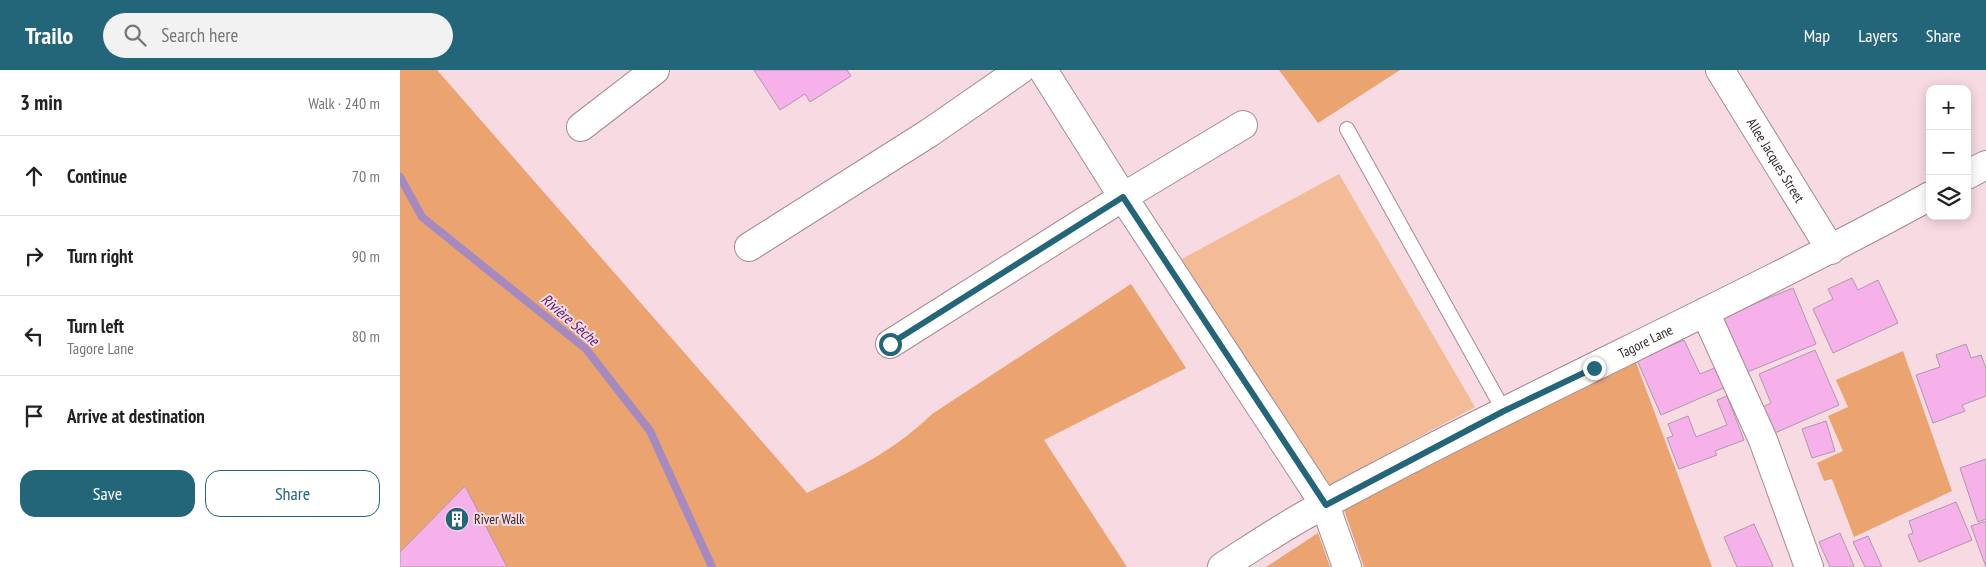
<!DOCTYPE html>
<html lang="en">
<head>
<meta charset="utf-8">
<style>
  body { margin:0; font-family:"PT Sans Narrow",sans-serif; background:#f2f2f2; color:#222 }
  .controls { position:absolute; right:15px; top:15px; display:grid; overflow:hidden; border-radius:10px; box-shadow:0 2px 12px #0003 }
  .controls button { width:45px; height:45px; display:grid; place-items:center; padding:0; border:0; border-bottom:1px solid #e0e0e0; background:#fff; color:#222; font:25px sans-serif }
  .stop { position:absolute; width:15px; height:15px; margin:-11px; border:4px solid #246679; border-radius:50%; background:#fff }
  .stop.end { background:#246679; border-color:#fff; box-shadow:0 1px 5px #0008 }
  .list { margin:0; padding:0; list-style:none }
  h2 { display:flex; justify-content:space-between; align-items:center; height:65px; margin:0; padding:0 20px; font-size:21px }
  h2 small { font-size:16px; font-weight:400; color:#767676 }
  .list li { display:grid; grid-template-columns:32px 1fr auto; gap:15px; align-items:center; box-sizing:border-box; height:80px; padding:0 20px; border-top:1px solid #e0e0e0 }
  .list b { display:block; font-size:19px; white-space:nowrap }
  .list p { margin:0; font-size:16px; white-space:nowrap; color:#767676 }
  .list em { font-size:16px; font-style:normal; color:#767676 }
  .actions { display:flex; gap:10px; padding:15px 20px }
  .actions a { flex:1; padding:11px 0; border:1px solid #246679; border-radius:15px; text-align:center; font-size:18px; color:#246679 }
  .actions .main { background:#246679; color:#fff }
  .icon { flex:none; width:28px; height:28px; fill:none; stroke:currentColor; stroke-width:2; stroke-linecap:round; stroke-linejoin:round }
  .map { position:relative; flex:none; width:1586px; height:497px; overflow:hidden }
  header { display:flex; align-items:center; gap:30px; box-sizing:border-box; height:70px; padding:0 25px; background:#246679; color:#fff }
  header strong { font-size:24px }
  nav { display:flex; gap:28px; margin-inline-start:auto; font-size:18px }
  .search { width:350px; height:45px; background:#f2f2f2; display:flex; align-items:center; gap:12px; box-sizing:border-box; padding:0 18px; border-radius:28px; color:#767676; font-size:19px }
  main { display:flex }
  aside { flex:1; background:#fff }
  .map>svg:first-child { display:block }
  .green { fill:#f3bc97 }
  .forest { fill:#eba36f }
  .lines { fill:none; stroke-linecap:round; stroke-linejoin:round }
  .stream { stroke:#a48ac0; stroke-width:8 }
  .building { fill:#f6b0ea; stroke:#ae99aa }
  .service-casing { stroke:#a58a91; stroke-width:16 }
  .minor-casing { stroke:#a58a91; stroke-width:30 }
  .service { stroke:#fff; stroke-width:14 }
  .minor { stroke:#fff; stroke-width:28 }
  .route { stroke:#246679; stroke-width:6 }
  .labels { text-anchor:middle; stroke-width:4; stroke-linejoin:round; paint-order:stroke }
  .street-label { font-size:14px; fill:#352a2d; stroke:#f8dae2 }
  .poi-label { font-size:14px; fill:#352a2d; stroke:#f8dae2; text-anchor:start }
  .water-label { font-size:15px; font-style:italic; fill:#4d1f75; stroke:#f8dae2 }
</style>
</head>
<body>
<header>
<strong>Trailo</strong>
<div class="search"><svg class="icon" aria-label="search" viewBox="0 0 24 24"><circle cx="10" cy="10" r="6"/><path d="M15 15l6 6"/></svg>Search here</div>
<nav><a>Map</a><a>Layers</a><a>Share</a></nav>
</header>
<main>
<aside>
<h2>3 min<small>Walk · 240 m</small></h2>
<ul class="list">
<li><svg class="icon" aria-label="ahead" viewBox="0 0 24 24"><path d="M12 20V5M6 11l6-6 6 6"/></svg><div><b>Continue</b></div><em>70 m</em></li>
<li><svg class="icon" aria-label="right" viewBox="0 0 24 24"><path d="M7 20v-9h11M14 6l5 5-5 5"/></svg><div><b>Turn right</b></div><em>90 m</em></li>
<li><svg class="icon" aria-label="left" viewBox="0 0 24 24"><path d="M17 20v-9H6M10 6l-5 5 5 5"/></svg><div><b>Turn left</b><p>Tagore Lane</p></div><em>80 m</em></li>
<li><svg class="icon" aria-label="arrive" viewBox="0 0 24 24"><path d="M6 21V4h12l-3 4 3 4H6"/></svg><div><b>Arrive at destination</b></div></li>
</ul>
<div class="actions"><a class="main">Save</a><a>Share</a></div>
</aside>
<div class="map">
<svg width="1586" height="497" viewBox="0 0 1586 497">
  <rect width="100%" height="100%" fill="#f8dae2"/>
  <path class="green" d="M939,104L1075,337L924,418L780,190Z"/>
  <path class="forest" d="M0,0H37L407,423C455,399 493,382 532,344L731,214L786,298L644,370L727,497H0Z
    M879,0H1000L918,53Z
    M1231,279L1312,497H964L940,428Z
    M1503,281L1552,421L1454,467L1432,409L1424,411L1417,393L1443,381L1428,346L1448,337L1436,310Z
    M918,463L930,497H866Z"/>
  <g class="lines">
    <path class="stream" d="M0,107L22,147L186,279L250,361L312,497"/>
  </g>
  <path class="building" d="M354,0H447L451,6L410,32L405,24L380,40Z
    M1452,208L1458,220L1478,210L1498,253L1433,283L1413,239L1433,229L1428,219Z
    M1393,218L1416,274L1340,305L1317,249Z
    M1284,270L1300,304L1317,297L1326,317L1261,345L1237,290Z
    M1566,274L1571,288L1581,285L1586,298V326L1562,335L1565,341L1533,353L1516,305L1540,297L1536,285Z
    M1415,280L1439,335L1368,366L1356,340L1371,333L1359,304Z
    M1327,326L1344,370L1315,381L1317,385L1279,399L1267,368L1273,366L1268,354L1288,346L1296,367L1327,355L1317,330Z
    M1426,351L1435,381L1412,388L1402,359Z
    M1586,389V449L1578,452L1560,398Z
    M65,416L107,497H0V482Z
    M1556,432L1572,470L1519,492L1508,465L1513,463L1509,451Z
    M1586,451V497L1571,456Z
    M1354,454L1373,496L1371,497H1337L1324,467Z
    M1440,463L1454,496L1451,497H1430L1419,472Z
    M1468,466L1482,497H1465L1453,472Z"/>
  <g class="lines">
    <g class="service-casing">
      <path id="service" d="M947,59L1104,341"/>
    </g>
    <g class="minor-casing">
      <g id="minor">
        <path id="s1" d="M1320,0L1431,180"/>
        <path d="M843,55L723,127L925,435L947,497"/>
        <path d="M181,57L255,0"/>
        <path d="M1567,105L1586,95"/>
        <path d="M349,177L529,63L620,0"/>
        <path d="M1305,242L1363,370L1409,497"/>
        <path d="M490,274L723,127L643,0"/>
        <path id="s2" d="M822,497C850,479 878,460 907,444C1111,332 1325,238 1530,126"/>
      </g>
    </g>
    <use href="#service" class="service"/>
    <use href="#minor" class="minor"/>
  </g>
  <g class="lines">
    <path class="route" d="M490,274L723,127L926,435L1104,341L1194,298"/>
  </g>
  <defs>
    <g id="building-disc" transform="scale(1.25)"><circle r="9.5" fill="#246679" stroke="#f8dae2"/><path d="M-4-6H4V6H1V3H-1V6H-4ZM-2.5-4.3h1.7v1.8h-1.7ZM.8-4.3h1.7v1.8H.8ZM-2.5-1h1.7V.8h-1.7ZM.8-1h1.7V.8H.8Z" fill="#fff"/></g>
  </defs>
  <g fill-rule="evenodd">
    <use href="#building-disc" x="57" y="449"/>
  </g>
  <g class="labels">
    <g class="street-label">
      <text dy="5" stroke="none"><textPath href="#s1" startOffset="106">Allee Jacques Street</textPath></text>
      <text dy="5" stroke="none"><textPath href="#s2" startOffset="480">Tagore Lane</textPath></text>
    </g>
    <g class="poi-label">
      <text x="74" y="454">River Walk</text>
    </g>
    <g class="water-label">
      <text transform="translate(170 250) rotate(41)" y="5">Rivière Sèche</text>
    </g>
  </g>
</svg>
<div class="controls">
<button>+</button>
<button>−</button>
<button><svg class="icon" aria-label="layers" viewBox="0 0 24 24"><path d="M12 4l9 5-9 5-9-5zM3 14l9 5 9-5"/></svg></button>
</div>
<div class="stop" style="left:490px;top:274px"></div>
<div class="stop end" style="left:1194px;top:298px"></div>
</div>
</main>
</body>
</html>
